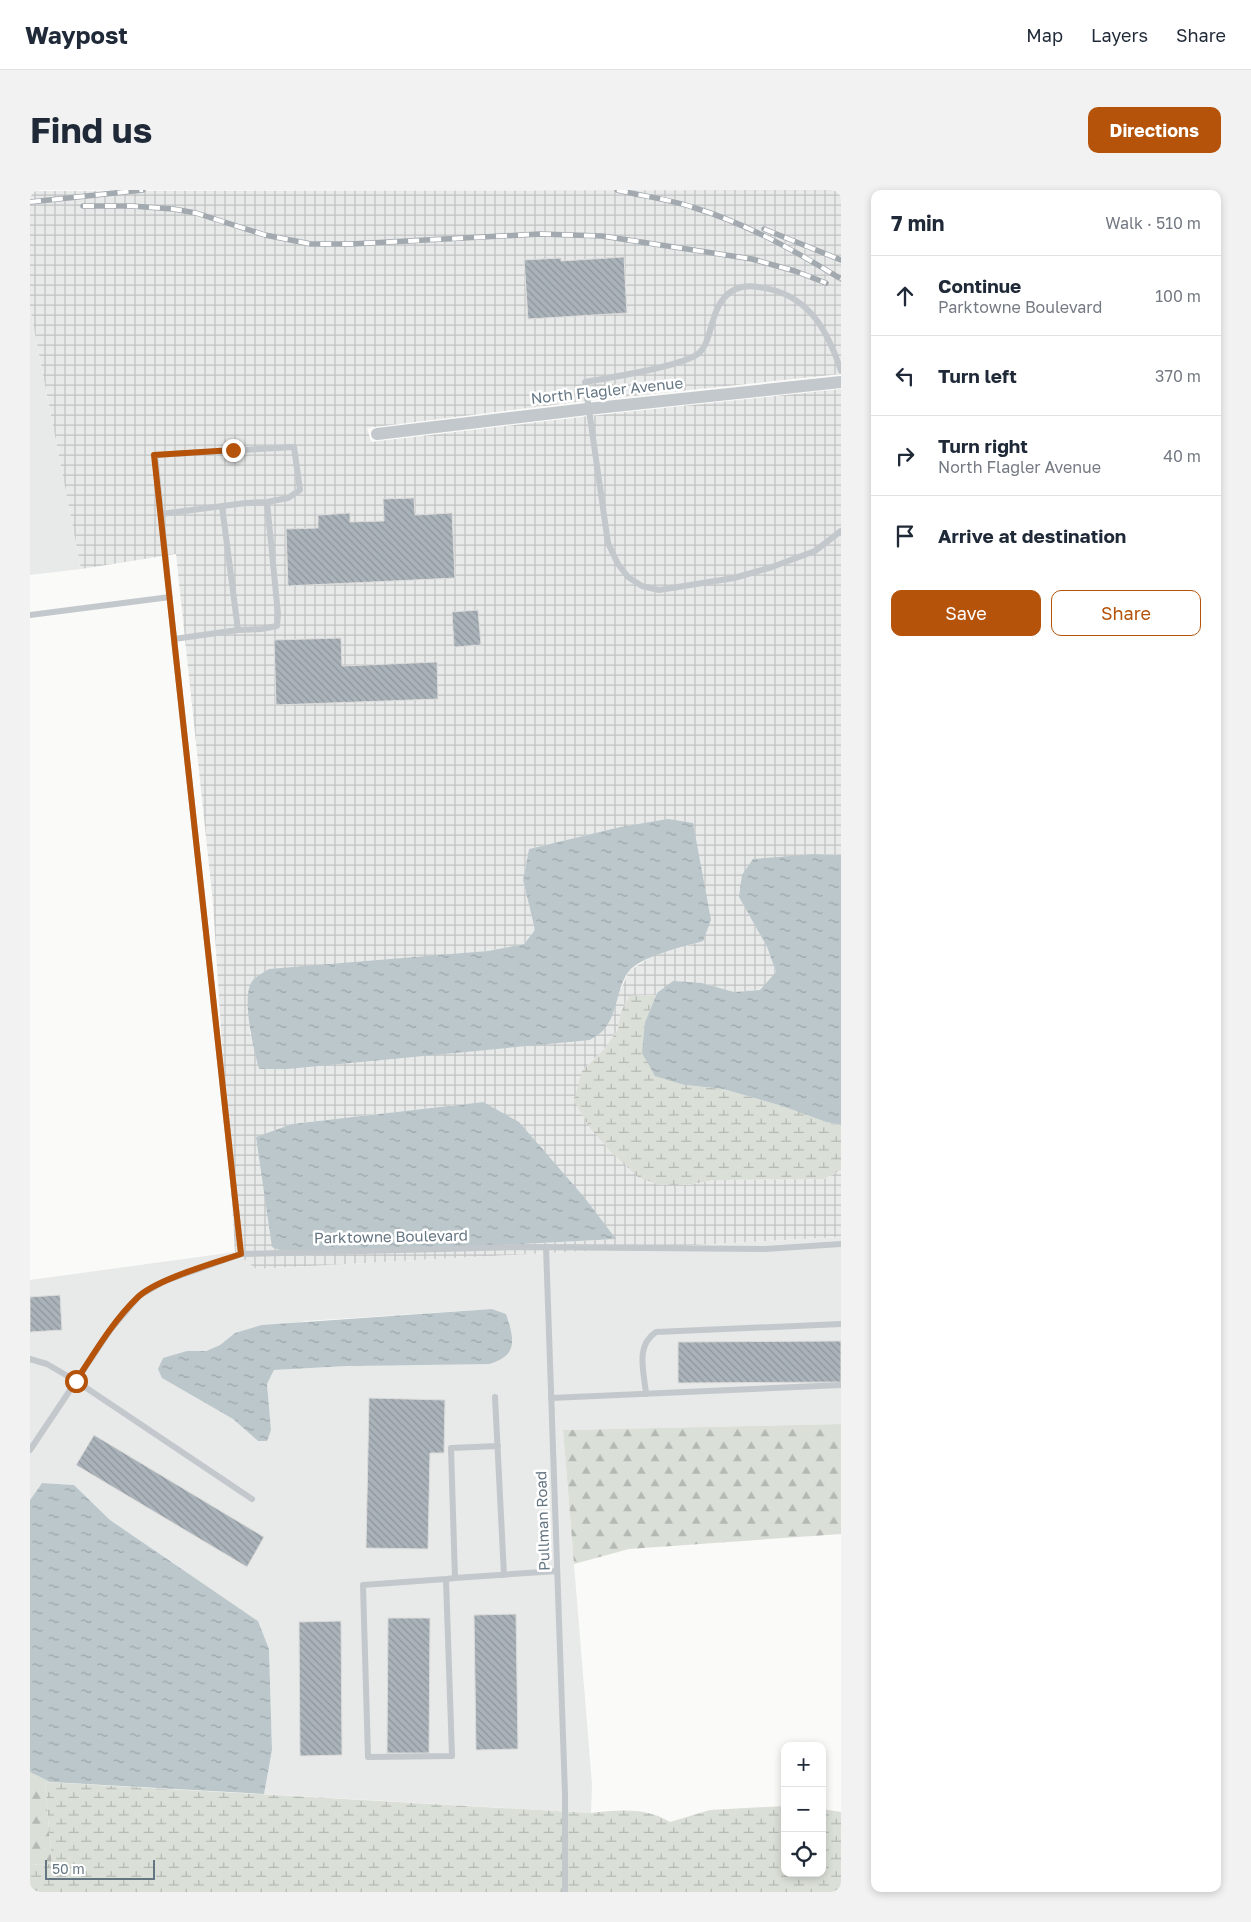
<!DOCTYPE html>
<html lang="en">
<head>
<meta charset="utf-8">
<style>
  body { margin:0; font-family:"Golos Text",sans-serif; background:#f2f2f3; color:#1f2937 }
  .controls { position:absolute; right:15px; bottom:15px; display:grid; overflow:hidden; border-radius:10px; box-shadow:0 2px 8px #0003 }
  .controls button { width:45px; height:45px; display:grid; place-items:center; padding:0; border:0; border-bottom:1px solid #e0e1e3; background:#fff; color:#1f2937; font:25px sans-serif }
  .scale { position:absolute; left:15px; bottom:12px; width:110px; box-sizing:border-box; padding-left:5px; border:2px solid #657683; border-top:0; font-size:14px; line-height:18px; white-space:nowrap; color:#657683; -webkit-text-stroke:4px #fff; paint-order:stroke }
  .stop { position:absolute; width:15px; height:15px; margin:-11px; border:4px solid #b45309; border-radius:50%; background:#fff }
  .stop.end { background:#b45309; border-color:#fff; box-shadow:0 1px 5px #0008 }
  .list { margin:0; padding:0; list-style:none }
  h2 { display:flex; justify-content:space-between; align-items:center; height:65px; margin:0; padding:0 20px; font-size:21px }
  h2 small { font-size:16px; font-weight:400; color:#747a83 }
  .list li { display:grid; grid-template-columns:32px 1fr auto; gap:15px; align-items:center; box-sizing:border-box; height:80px; padding:0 20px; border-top:1px solid #e0e1e3 }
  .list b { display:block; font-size:19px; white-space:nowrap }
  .list p { margin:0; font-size:16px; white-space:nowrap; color:#747a83 }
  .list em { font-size:16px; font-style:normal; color:#747a83 }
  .actions { display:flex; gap:10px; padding:15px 20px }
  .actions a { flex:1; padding:11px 0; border:1px solid #b45309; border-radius:10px; text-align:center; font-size:18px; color:#b45309 }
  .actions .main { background:#b45309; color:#fff }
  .icon { flex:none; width:28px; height:28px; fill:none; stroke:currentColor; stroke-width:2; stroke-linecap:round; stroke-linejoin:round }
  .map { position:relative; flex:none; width:811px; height:1702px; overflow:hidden; border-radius:10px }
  header { display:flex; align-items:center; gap:30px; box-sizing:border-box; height:70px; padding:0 25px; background:#fff; border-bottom:1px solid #e0e1e3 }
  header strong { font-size:24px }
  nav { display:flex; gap:28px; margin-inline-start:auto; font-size:18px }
  .intro { display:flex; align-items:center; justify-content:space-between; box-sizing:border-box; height:120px; padding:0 30px }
  h1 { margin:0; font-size:35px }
  .button { padding:12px 22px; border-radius:10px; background:#b45309; color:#fff; font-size:18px; font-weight:700 }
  main { display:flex; gap:30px; padding:0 30px }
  aside { flex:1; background:#fff; border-radius:10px; box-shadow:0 2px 8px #0003 }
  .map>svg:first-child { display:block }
  .built { fill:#e8e9e9; fill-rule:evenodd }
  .industrial { fill:url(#industrial-grid); fill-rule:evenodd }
  .forest { fill:url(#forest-firs) }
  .wetland { fill:url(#wetland-marsh) }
  .water { fill:url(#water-ripples) }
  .building { fill:url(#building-back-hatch); stroke:#dcdcda }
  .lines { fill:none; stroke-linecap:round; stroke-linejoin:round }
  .service { stroke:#c3c8cc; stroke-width:6 }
  .minor { stroke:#c3c8cc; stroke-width:12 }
  .rail-casing { stroke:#a2aab0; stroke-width:5.5 }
  .rail { stroke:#fff; stroke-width:4; stroke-dasharray:11; stroke-linecap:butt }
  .route { stroke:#b45309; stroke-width:6 }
  .labels { text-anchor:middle; stroke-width:5; stroke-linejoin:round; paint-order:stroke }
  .street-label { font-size:15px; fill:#657683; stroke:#fff }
</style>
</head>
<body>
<header>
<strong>Waypost</strong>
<nav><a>Map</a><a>Layers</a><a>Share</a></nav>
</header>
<div class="intro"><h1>Find us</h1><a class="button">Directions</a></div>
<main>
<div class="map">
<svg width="811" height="1702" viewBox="0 0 811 1702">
  <defs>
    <pattern id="industrial-grid" width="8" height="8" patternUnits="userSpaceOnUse" patternTransform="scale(1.25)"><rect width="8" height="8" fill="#e8e9e9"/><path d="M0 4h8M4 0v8" fill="none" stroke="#c0c1c2"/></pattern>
    <pattern id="forest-firs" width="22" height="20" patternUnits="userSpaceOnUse" patternTransform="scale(1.25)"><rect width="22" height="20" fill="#dadfd7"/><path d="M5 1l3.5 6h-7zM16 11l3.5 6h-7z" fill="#b4b9b4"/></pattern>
    <pattern id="wetland-marsh" width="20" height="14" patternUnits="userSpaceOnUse" patternTransform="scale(1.25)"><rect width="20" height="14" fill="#dadfd7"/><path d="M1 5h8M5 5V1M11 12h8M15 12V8" fill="none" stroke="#b4b9b4"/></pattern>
    <pattern id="water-ripples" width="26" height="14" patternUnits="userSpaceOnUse" patternTransform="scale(1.25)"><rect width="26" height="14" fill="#bbc7cb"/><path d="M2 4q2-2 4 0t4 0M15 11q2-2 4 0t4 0" fill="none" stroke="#9ca6aa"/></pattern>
    <pattern id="building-back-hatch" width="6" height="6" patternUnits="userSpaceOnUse" patternTransform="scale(1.25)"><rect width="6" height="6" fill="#aab3b9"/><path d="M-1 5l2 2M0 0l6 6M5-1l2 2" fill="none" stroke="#8e969c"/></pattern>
  </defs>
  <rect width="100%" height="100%" fill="#fafaf8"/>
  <path class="built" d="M0,118L51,379L0,385Z
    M811,1047V1234L533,1240L562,1594L561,1623L234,1604L242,1560L239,1459L228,1431L80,1330L44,1295L12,1293L0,1310V1090L205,1062L226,1079ZM462,1119L476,1124L318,1176L244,1180L237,1194L241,1240L236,1251H228L203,1229L132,1188L157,1161H176L190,1155L205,1143L276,1131Z"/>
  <path class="industrial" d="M811,0V184L556,211L337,238L341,252L559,226L811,199V665L786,664L709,707L737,757L746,782L731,800L704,802L672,793L627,803L626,805L599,806L591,822L587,841L575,858L552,881L657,995L685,990L794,989L811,980V1047L226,1079L205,1062L183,713L146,364L51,379L0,118V1ZM638,630L673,751L622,766L599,781L591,799L220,845L218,807L222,791L458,761L494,754L505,740L493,690L499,659L590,637ZM453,912L585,1049L264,1066L227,947L262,934Z"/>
  <path class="forest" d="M811,1234V1344L599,1359L544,1374L533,1240Z
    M0,1582L20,1592H15L22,1674L0,1675Z"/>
  <path class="wetland" d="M626,805L615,832L655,895L693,899L752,916L796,932L811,935V980L794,989L685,990L657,995H629L608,987L581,962L560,938L544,911L552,881L575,858L587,841L591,822L599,806Z
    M15,1592L561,1623C587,1620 617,1617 640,1632L680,1620L755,1616V1683H792V1619L811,1622V1702H0V1675L22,1674Z"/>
  <path class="water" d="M638,629L663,633L681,730L673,751C653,757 612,766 599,781C587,796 588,822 575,838C572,843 565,846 560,850L257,879H229C224,860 210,805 223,790C227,786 234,782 239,779L458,761L494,754L505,740L493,690L499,659L590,637Z
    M786,664L811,665V935L796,932L752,916L693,899L655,895L625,886L612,863L615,832L627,803L643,791L672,793L704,802L730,800L746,782L737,757L709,707L712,685L723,669Z
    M453,912L489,932L554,1007L586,1049L264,1066L242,1057L226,947L262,934Z
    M462,1119L476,1124C484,1148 489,1166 459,1174L318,1176L244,1180L237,1194L241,1240L237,1251H228L203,1229L132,1188L128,1179L133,1168L157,1161H176L190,1155L205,1143L232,1135Z
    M12,1293L44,1295L80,1330L228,1431L239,1459L242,1560L234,1604L20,1592L0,1582V1310Z"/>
  <path class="building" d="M594,67L597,123L498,129L494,70L531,68V71Z
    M384,308L385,325L422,323L425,388L258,396L256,339L288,338V325L320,323V332L354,331L353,309Z
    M448,420L451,455L424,457L422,422Z
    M311,448L312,476L407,472L408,509L246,515L244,450Z
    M30,1105L32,1140L0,1142V1107Z
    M811,1151V1192L648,1193V1152Z
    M339,1208L415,1210L414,1263H400L398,1359L336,1358Z
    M64,1245L234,1347L217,1377L46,1275Z
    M486,1424L488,1559L446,1560L444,1425Z
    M358,1428H400L399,1563H357Z
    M311,1431L312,1565L270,1566L269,1432Z"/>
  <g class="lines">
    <path class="service" d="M811,181C797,138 777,103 728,97C715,95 703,97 694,108C680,124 682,151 669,163C655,176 577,188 555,192L578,353L588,374L598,387L612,396L629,400L704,388L742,377L785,361L811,341
      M131,324L216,313L237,312L258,308L270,300L264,257L125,265C131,326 138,387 144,449L211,1064
      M0,425L140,407
      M208,440L231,439L247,436L248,424L237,312
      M144,449L208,440L192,316
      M516,1057L535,1604V1702
      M0,1169L17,1174L46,1191L222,1309
      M616,1204C614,1181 605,1156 626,1142L811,1134
      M465,1207L474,1385
      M521,1208L811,1195
      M0,1260L81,1139L109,1106L135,1091L211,1064L491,1057L735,1059L811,1054
      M425,1388L421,1258L468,1256
      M416,1389L422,1566L338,1567L333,1395L416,1389L425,1388L527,1381"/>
    <path class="minor" d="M347,244L557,219L811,192"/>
    <g class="rail-casing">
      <path id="rail" d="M587,0C612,6 638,9 662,17C715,33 764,60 811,89
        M0,12L113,0
        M53,16H102L143,19L166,23L235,45L281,54H321L510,44L572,46L722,69L765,81L796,93
        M734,39L811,70"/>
    </g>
    <use href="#rail" class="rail"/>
  </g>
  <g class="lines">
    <path class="route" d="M46,1191C65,1162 83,1131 108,1107C127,1089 185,1073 211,1064L124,265L203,260"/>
  </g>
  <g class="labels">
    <g class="street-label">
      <text transform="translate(577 201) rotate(-6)" y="5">North Flagler Avenue</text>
      <text transform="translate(361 1047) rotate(-1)" y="5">Parktowne Boulevard</text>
      <text transform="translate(513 1331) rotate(-92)" y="5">Pullman Road</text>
    </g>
  </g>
</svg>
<div class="controls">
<button>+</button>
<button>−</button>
<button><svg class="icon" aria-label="locate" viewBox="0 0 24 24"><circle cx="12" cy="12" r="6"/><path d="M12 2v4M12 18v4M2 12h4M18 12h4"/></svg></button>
</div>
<div class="scale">50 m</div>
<div class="stop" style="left:46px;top:1191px"></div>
<div class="stop end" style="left:203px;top:260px"></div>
</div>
<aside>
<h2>7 min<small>Walk · 510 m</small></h2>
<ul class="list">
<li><svg class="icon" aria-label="ahead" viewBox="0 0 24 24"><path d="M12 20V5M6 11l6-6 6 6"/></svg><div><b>Continue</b><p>Parktowne Boulevard</p></div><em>100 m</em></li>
<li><svg class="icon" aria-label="left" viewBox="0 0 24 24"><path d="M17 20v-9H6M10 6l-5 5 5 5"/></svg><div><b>Turn left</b></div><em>370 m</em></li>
<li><svg class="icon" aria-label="right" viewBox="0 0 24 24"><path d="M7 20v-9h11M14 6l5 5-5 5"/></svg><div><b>Turn right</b><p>North Flagler Avenue</p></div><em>40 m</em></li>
<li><svg class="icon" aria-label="arrive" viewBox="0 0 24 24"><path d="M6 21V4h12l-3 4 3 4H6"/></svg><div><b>Arrive at destination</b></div></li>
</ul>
<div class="actions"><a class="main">Save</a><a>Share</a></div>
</aside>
</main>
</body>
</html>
